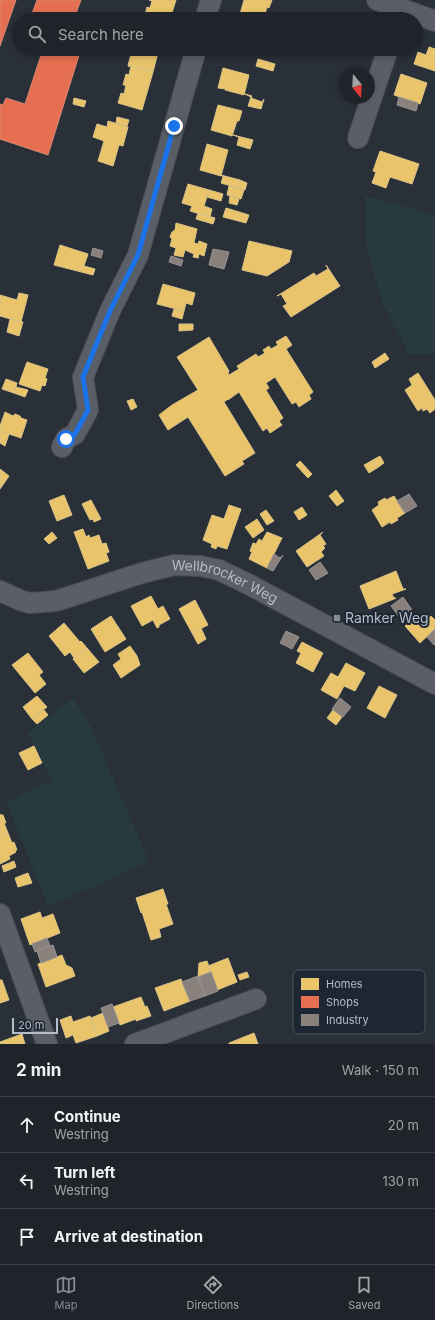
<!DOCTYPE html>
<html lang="en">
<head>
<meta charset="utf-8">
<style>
  body { margin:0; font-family:Inter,sans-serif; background:#2d3036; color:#f1f3f6 }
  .compass { position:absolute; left:339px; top:68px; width:36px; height:36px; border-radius:50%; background:#20242a; box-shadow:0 2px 6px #0003; rotate:162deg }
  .scale { position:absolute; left:12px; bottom:10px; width:46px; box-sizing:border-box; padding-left:4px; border:2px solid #b4bcc9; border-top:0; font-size:11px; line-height:14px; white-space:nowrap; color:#b4bcc9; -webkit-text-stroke:3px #1d2633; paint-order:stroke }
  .stop { position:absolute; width:12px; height:12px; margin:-9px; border:3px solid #1a73e8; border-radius:50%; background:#fff }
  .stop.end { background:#1a73e8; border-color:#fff; box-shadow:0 1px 4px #0008 }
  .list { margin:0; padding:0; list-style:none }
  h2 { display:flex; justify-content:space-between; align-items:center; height:52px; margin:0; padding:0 16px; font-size:17px }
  h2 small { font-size:13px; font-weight:400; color:#a2a4a8 }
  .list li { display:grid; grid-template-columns:26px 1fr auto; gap:12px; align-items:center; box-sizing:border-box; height:56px; padding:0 16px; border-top:1px solid #3d4147 }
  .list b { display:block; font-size:15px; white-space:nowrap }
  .list p { margin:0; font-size:13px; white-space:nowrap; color:#a2a4a8 }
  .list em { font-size:13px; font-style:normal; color:#a2a4a8 }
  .icon { flex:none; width:22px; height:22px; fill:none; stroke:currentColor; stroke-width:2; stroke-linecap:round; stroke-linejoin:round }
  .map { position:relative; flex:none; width:435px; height:1044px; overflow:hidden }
  .search { position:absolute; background:#20242a; box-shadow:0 2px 6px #0003; left:12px; right:12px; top:12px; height:44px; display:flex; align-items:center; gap:10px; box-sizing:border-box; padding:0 14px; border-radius:22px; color:#a2a4a8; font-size:15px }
  .sheet { height:220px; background:#20242a }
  nav { display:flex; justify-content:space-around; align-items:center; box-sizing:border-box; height:56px; border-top:1px solid #3d4147; background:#20242a; font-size:11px; color:#a2a4a8 }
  nav a { display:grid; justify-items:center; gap:2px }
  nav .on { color:#848b96 }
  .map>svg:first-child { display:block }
  .green { fill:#273a3e }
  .homes { fill:#e9c46a; stroke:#d9c286 }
  .shops { fill:#e76f51; stroke:#d88675 }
  .industry { fill:#8a817c; stroke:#979393 }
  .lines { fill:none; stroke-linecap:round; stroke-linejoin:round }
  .minor-casing { stroke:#484c53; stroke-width:22 }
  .minor { stroke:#5a5e66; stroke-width:20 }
  .route { stroke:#1a73e8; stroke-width:5 }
  .poi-dot { fill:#848b96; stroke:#1d2633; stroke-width:1.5 }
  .labels { text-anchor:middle; stroke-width:4; stroke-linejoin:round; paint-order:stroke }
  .street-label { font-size:14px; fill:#b4bcc9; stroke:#1d2633 }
  .poi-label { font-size:14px; fill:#b4bcc9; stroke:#1d2633; text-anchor:start }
  .key { fill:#1d2633; stroke:#4a5360; stroke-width:1 }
  .key-label { font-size:11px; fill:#b4bcc9 }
</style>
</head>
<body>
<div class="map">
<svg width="435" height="1044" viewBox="0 0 435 1044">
  <rect width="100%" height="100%" fill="#2a3038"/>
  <path class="green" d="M365,196L435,215V353L409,355L381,300L366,242Z
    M73,698L91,727L149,861L98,885L48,906L7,803L52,780L28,733Z"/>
  <path class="homes" d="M149,0H176L170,19H144L147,7L150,8L152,1Z
    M244,0H272L269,8L267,7L265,14L276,17L275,19H257L240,14Z
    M338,16L349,19H334Z
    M429,47L435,49V71L414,64L418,52L426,55Z
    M136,49H159L153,72L128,65L131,55L134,56Z
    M228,49H246L245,53L248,55Z
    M258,59L275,64L273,71L256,66Z
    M128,65L153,72L142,110L118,103L121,93L124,94L126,85H123L126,74L129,75L131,66H129V67Z
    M223,68L249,75L244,95L225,90V89L218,88Z
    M401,74L427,83L420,104L394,95Z
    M245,94L252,96L251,98L262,102L264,99L261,109L248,106L251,97Z
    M74,98L86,101L84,107L73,104Z
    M218,105L242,111L239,121H237L232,136L211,130Z
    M117,117L129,120L127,126L116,123Z
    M108,121L128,127L123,146L119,145L113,166L98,161L104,141L93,137L97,124L107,127Z
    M233,135L253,140L250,149L237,145L239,137Z
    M207,144L228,150L221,176L200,170Z
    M380,151L419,164L412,184L390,177L386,188L372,183L376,172L373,171Z
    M221,175L240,180L238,188L221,183L223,177Z
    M240,180L247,183L245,190L238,188Z
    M188,184L209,190L204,206L212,209L210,217L190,211L192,206L182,203Z
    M229,186L244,190L241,199L227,195Z
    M209,190L223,194L221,201L207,197Z
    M230,196L239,199L237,205L229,203Z
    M226,208L249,215L246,223L223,217Z
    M198,213L215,218L213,224L196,219Z
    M176,223L197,229L194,243L198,244L199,241L207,244L204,256L199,254L198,257L199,258L193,257L194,254L185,250L183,257L174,255L176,248L170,246L172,239L170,237L172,232L175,230Z
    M249,241L292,251L289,262L267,276L242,270Z
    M60,245L88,254L84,266L95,269L93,275L54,265Z
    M326,265L340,286L291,317L283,306L287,304L281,294L277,296L314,273L316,276L328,269Z
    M163,284L195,293L192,305L186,303L184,311L157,304Z
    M19,293L28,295L21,322L0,316V295L17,300Z
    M174,309L184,311L182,319L172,316Z
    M10,319L23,322L19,336L7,332Z
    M179,324H193V330L179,331Z
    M286,336L292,345L286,349L313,392L309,395L311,399L299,407L296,402L292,404L275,377L266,383L269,388L266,390L283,418L279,421L282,425L270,433L267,428L263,431L239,392L228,400V399L224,402L255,453L242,461L244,464L225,476L188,417L168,430L159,415L172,405L198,390L177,357L209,337L229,371L228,373L229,375L239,369L237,366L256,354L258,357L265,353L263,350L269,346L271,349L278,345L276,342Z
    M385,353L389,359L375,368L372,362Z
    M27,362L48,369L45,378L47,379L45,386L42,385L40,391L19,384Z
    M418,373L435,400V409L430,413L427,409L423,411L422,408L418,411L405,390L412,385L409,379Z
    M6,379L17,383L14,393L2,389Z
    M16,387L28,390L25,397L14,393Z
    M133,399L137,407L131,410L127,401Z
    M5,412L13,416L15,414L20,416L21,418L27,420L21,438L0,431V426Z
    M0,431L9,434L5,446L0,443Z
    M380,456L384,463L377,468L373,460Z
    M373,460L377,468L369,473L364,465Z
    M300,461L312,474L308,478L296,465Z
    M0,469L9,476L0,489Z
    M336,490L344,501L337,506L329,496Z
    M64,495L72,515L57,521L49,501Z
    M394,496L405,513L397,518L398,520L391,524L390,522L382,527L372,510L379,505L378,502L385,498L386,500Z
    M91,500L101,519L94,522L93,519L90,520L82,504Z
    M229,505L241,509L227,549L217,546L216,549L211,547L212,544L203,540L212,515L224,519Z
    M302,507L307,515L299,520L294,512Z
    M266,510L274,521L267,525L260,514Z
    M257,519L264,530L253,538L245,527Z
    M83,529L86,537L89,535L90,538L99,535L102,544L106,543L109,552L106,553L109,561L88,569L74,532Z
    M52,532L57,538L49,544L44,539Z
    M267,532L282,538L267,568L249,559L252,552L250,551L253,543L256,544L259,539L262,541Z
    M323,532L320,535L326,544L323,546L325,548L321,552L324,556L307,567L296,551Z
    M396,571L403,589H406L392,594L394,598H396L394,599L369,609L360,586Z
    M151,596L158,609L163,606L170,619L159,625V627L157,628L153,620L142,626L131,606Z
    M195,600L208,625L192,633L179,609Z
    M418,614L434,630L420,643L405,626Z
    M111,616L126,639L105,652L91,629Z
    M431,616L435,620V629L434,630L426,621Z
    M64,623L80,642L81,641L87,648L74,658L70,652L65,656L49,636Z
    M201,628L206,639L198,644L192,633Z
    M302,642L323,653L313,672L296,663L301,653L297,651Z
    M130,646L137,656L140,665L121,678L113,665L121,659L118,654Z
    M87,648L99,662L84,673L73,659Z
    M28,653L43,672L39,675L46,684L35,693L12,665Z
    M346,663L365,673L355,691L344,686L337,699L321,690L331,673L338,677Z
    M379,686L397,695L385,718L367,708Z
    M37,696L47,707L32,719L23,707Z
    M44,710L48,715L37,724L32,719Z
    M333,710L342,717L336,725L327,718Z
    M34,746L42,763L28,770L19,753Z
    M0,814L1,815H3L6,823H4L8,833L0,837Z
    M8,833L12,843L14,842L17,850L15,851L16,852L9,856L10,859L0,864V837Z
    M14,861L16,867L4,872L2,866Z
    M28,873L32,883L18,887L15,878Z
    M163,889L168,904H166L173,924L159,929L161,937L151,940L142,912L141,913L136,898Z
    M40,912L42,918L53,914L60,933L30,945L21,919Z
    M62,955L66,965L72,968L75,976L46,987L38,964Z
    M228,958L237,982L217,990L208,966Z
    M207,961L211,972L198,977L199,963Z
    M247,972L249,977L240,980L238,975Z
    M181,979L190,1001L164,1011L155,988Z
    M0,980H2L9,1000L0,1003Z
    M141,997L145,1007L147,1006L151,1016L136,1021V1019L120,1025L113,1007Z
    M103,1013L109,1031L97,1036L91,1018Z
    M71,1016L73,1022L90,1016L97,1036L76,1043L73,1035L66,1038L60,1020Z
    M254,1033L258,1044H229V1043Z
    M22,1034L25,1044H0V1042Z"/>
  <path class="shops" d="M0,0H16L0,46Z
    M37,0H81L74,19H30Z
    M43,49H81L48,155L0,139V104L3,105L6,98L25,104Z"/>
  <path class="industry" d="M399,97L418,103L416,111L397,105Z
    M93,248L103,251L101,258L91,255Z
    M213,249L229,252L224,269L209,265Z
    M171,256L183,260L181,266L169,262Z
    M409,494L417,506L405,513L397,501Z
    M274,554L280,558L283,555L273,571L267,568Z
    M320,562L328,573L316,580L309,570Z
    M403,597L412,610L400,618L391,606Z
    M435,629V644L434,645L427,637Z
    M286,631L299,637L292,649L280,643Z
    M340,698L351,707L343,717L332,709Z
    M47,938L50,946L35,952L32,944Z
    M53,945L57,957L41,963L37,951Z
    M211,972L218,991L205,996L198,977Z
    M198,976L205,996L190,1001L182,982Z
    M112,1004L119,1023L108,1027L101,1008Z"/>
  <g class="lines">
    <g class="minor-casing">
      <g id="minor">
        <path d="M377,0L435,21"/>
        <path d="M205,19L211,0"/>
        <path d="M358,138L388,49"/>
        <path d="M62,447L66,439L75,434L88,410L83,377L110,311L138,255L196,49"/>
        <path id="s1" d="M0,591L22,601L30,603L56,601L142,573L174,565L200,566L219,570L246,583L435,684"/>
        <path d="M0,914L47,1044"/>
        <path d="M135,1044L256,999"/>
      </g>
    </g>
    <use href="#minor" class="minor"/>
  </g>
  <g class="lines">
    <path class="route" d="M66,439L75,434L88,410L83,377L110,311L138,255L174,126"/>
  </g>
  <rect class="poi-dot" x="333" y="614" width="8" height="8" rx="2"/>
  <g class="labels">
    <g class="street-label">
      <text dy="5" stroke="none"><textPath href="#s1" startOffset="236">Wellbrocker Weg</textPath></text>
    </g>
    <g class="poi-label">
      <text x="345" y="623">Ramker Weg</text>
    </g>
  </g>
  <rect x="293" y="970" width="132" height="64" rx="6" class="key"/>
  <rect x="301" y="978" width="18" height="12" fill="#e9c46a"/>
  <rect x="301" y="996" width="18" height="12" fill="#e76f51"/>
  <rect x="301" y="1014" width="18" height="12" fill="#8a817c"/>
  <g class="key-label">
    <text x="326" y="988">Homes</text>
    <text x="326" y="1006">Shops</text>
    <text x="326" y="1024">Industry</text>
  </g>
</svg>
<svg class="compass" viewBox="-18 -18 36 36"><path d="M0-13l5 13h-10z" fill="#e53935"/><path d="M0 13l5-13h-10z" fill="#a2a4a8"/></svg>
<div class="scale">20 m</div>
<div class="stop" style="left:66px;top:439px"></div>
<div class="stop end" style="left:174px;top:126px"></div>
<div class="search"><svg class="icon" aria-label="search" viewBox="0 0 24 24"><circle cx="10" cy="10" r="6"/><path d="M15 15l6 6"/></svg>Search here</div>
</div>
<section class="sheet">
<h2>2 min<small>Walk · 150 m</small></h2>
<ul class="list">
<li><svg class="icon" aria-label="ahead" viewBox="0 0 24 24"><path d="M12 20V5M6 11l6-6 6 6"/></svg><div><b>Continue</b><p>Westring</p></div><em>20 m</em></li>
<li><svg class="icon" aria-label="left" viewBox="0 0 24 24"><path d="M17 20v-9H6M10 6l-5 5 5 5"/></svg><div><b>Turn left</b><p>Westring</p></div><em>130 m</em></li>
<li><svg class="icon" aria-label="arrive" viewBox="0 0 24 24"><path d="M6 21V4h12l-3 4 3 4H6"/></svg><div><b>Arrive at destination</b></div></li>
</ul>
</section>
<nav>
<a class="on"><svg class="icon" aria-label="map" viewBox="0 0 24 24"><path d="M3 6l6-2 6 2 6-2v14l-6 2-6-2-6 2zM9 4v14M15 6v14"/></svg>Map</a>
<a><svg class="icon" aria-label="directions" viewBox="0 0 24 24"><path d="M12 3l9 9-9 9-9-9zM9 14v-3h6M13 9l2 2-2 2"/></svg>Directions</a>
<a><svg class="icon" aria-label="saved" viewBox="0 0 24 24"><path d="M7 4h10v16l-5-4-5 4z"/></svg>Saved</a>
</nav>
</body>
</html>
